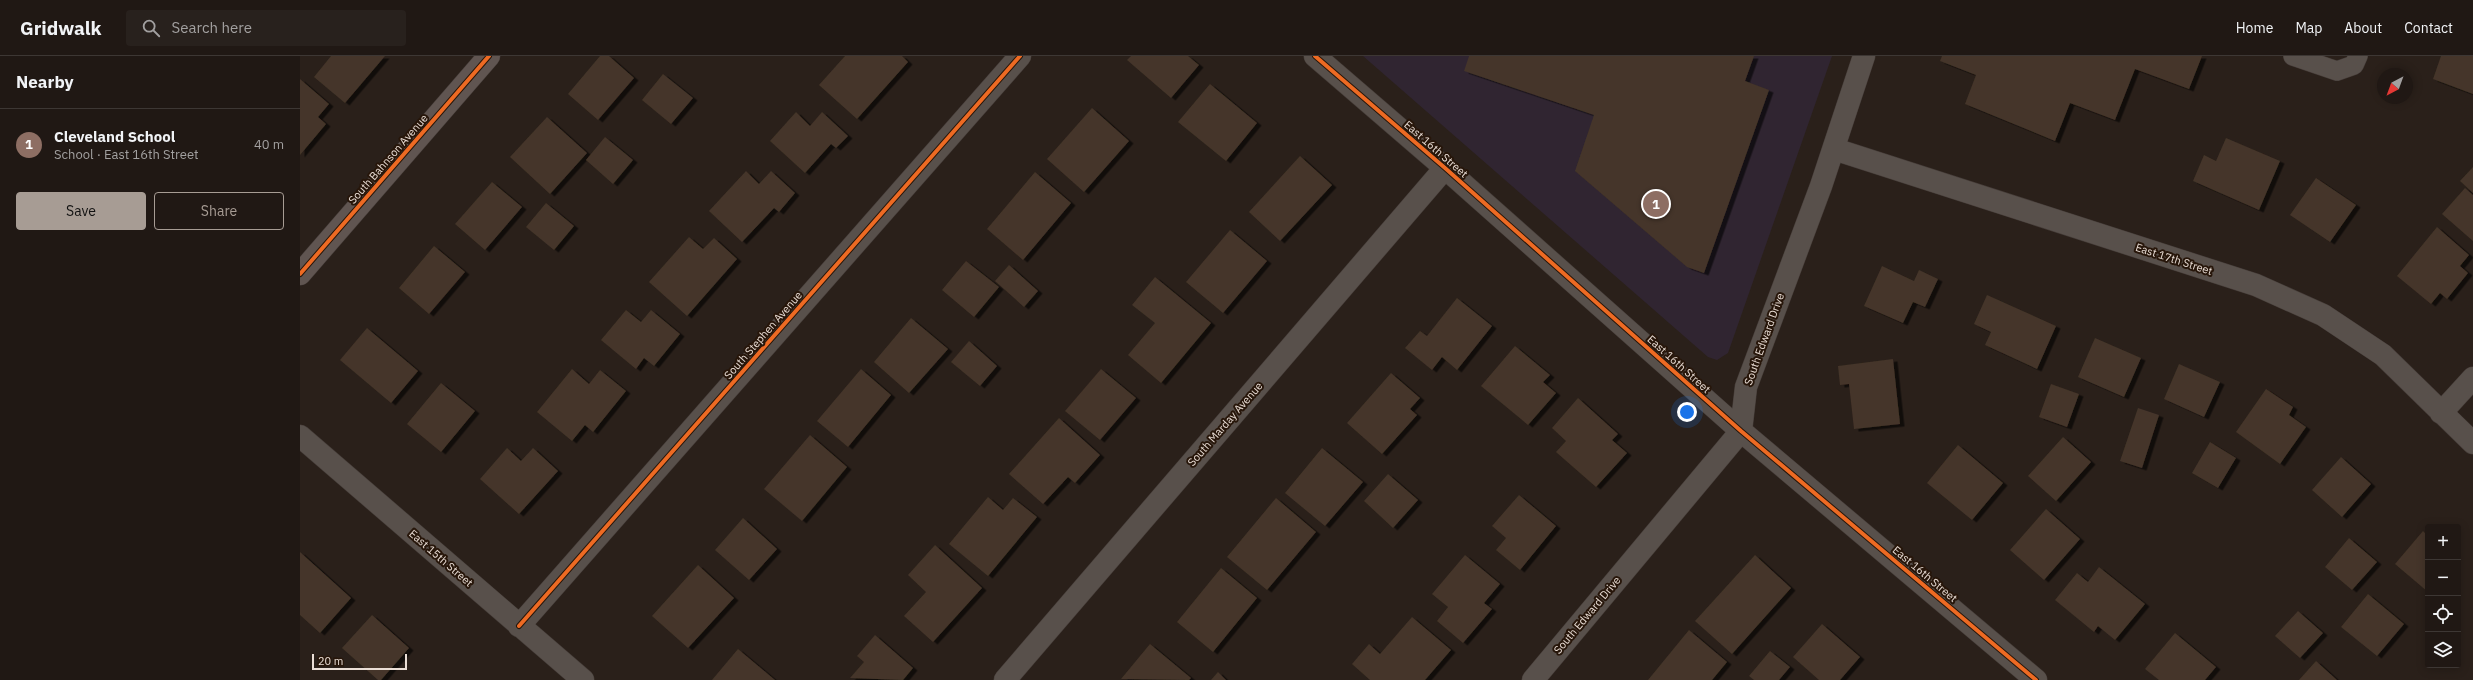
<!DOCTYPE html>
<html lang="en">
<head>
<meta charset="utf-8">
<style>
  body { margin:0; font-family:"IBM Plex Sans",sans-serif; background:#28211d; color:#f1f3f6 }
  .controls { position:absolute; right:12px; bottom:12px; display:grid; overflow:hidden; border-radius:4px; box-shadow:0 2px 10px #0003 }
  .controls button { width:36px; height:36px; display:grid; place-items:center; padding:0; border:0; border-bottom:1px solid #3d3734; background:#201814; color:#f1f3f6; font:20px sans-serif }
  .compass { position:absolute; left:2077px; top:12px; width:36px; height:36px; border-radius:50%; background:#201814; box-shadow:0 2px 10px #0003; rotate:221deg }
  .scale { position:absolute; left:12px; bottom:10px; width:95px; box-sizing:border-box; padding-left:4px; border:2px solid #eaded6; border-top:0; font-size:11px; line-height:14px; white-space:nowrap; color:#eaded6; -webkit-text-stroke:3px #27160a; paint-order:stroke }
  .you { position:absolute; left:1387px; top:356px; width:14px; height:14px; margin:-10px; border:3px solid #fff; border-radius:50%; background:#1a73e8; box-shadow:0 0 0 6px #1a73e833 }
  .badge { display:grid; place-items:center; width:26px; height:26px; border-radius:50%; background:#a79c94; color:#fff; font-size:13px; font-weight:700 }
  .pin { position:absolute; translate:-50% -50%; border:2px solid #fff; box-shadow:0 1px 4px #0006 }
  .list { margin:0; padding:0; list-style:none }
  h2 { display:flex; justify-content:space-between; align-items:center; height:52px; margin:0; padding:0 16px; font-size:17px }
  h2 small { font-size:13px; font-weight:400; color:#a2a0a0 }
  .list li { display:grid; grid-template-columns:26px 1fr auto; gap:12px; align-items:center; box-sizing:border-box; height:72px; padding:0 16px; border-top:1px solid #3d3734 }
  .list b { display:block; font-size:15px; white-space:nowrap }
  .list p { margin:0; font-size:13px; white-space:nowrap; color:#a2a0a0 }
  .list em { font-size:13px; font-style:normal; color:#a2a0a0 }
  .actions { display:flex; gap:8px; padding:12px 16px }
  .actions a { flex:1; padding:9px 0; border:1px solid #a79c94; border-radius:4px; text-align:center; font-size:14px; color:#a79c94 }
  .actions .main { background:#a79c94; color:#111 }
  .icon { flex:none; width:22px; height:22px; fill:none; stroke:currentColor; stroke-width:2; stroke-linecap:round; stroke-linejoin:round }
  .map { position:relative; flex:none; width:2173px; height:624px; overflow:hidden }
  header { display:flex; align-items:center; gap:24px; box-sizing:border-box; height:56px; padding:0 20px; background:#201814; border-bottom:1px solid #3d3734 }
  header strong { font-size:19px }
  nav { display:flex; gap:22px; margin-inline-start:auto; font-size:14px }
  .search { width:280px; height:36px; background:#28211d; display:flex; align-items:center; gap:10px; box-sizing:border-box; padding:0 14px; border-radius:4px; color:#a2a0a0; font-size:15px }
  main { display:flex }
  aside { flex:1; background:#201814 }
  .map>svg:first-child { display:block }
  .industrial { fill:#302531 }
  .building { fill:#443529; filter:url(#shadow) }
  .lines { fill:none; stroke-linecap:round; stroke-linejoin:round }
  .lane-casing { stroke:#453c38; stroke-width:20 }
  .street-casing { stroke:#453c38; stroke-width:23 }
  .secondary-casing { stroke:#453c38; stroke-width:23 }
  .lane { stroke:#58504b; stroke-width:19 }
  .street { stroke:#58504b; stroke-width:22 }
  .secondary { stroke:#605551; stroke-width:22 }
  .cycleway-casing { stroke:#27160a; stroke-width:6 }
  .cycleway { stroke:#ed6a23; stroke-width:4 }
  .labels { text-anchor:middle; stroke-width:4; stroke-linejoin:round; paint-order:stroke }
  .street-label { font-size:11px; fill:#eaded6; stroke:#27160a }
</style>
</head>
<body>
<header>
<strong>Gridwalk</strong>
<div class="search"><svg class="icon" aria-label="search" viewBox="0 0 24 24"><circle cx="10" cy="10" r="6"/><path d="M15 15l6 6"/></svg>Search here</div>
<nav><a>Home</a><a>Map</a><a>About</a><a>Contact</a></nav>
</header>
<main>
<aside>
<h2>Nearby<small></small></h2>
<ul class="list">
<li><span class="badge" style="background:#8d6e63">1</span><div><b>Cleveland School</b><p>School · East 16th Street</p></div><em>40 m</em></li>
</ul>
<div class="actions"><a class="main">Save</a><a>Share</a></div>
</aside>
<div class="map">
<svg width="2173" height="624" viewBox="0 0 2173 624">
  <defs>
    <filter id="shadow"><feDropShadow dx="4.5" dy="2.5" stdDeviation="0" flood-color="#0009"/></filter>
  </defs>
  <rect width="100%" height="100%" fill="#2a201a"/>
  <path class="industrial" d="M1063,0H1532L1428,297L1417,304L1408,301Z"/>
  <path class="building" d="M31,0H85L45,47L14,21Z
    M300,0H309L334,22L298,64L268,38Z
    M545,0H602L608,6L557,63L519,29Z
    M831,0H888L899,9L871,42L827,4Z
    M1169,0H1454L1445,25L1469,34L1404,217L1387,211L1275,115L1294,59L1164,15Z
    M1642,0H1902L1889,33L1835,13L1815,64L1770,47L1755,85L1665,48L1676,19L1640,5Z
    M2141,0H2173V38L2133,23Z
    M363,18L393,42L371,68L342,44Z
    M0,23L29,48L18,61L26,68L0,99Z
    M910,28L957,67L926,105L878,66Z
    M792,52L829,85L784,136L747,103Z
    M496,56L510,70L522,56L548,80L536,92L531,88L505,117L470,85Z
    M247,61L287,97L250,138L210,101Z
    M305,81L333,104L313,128L286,104Z
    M1926,82L1980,105L1959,154L1893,125L1904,99L1916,105Z
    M1000,100L1032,129L980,185L949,156Z
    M2173,111V137L2160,125Z
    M446,115L459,128L471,115L495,137L479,156L474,152L442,186L409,155Z
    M735,116L771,147L723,204L687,173Z
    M2016,122L2056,149L2030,186L1990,159Z
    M192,126L222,151L185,194L155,168Z
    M2165,132L2173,139V185L2142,158Z
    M246,147L274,170L254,194L226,171Z
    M2137,171L2169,199L2160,210L2168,217L2147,243L2140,237L2131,248L2097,220Z
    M930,174L967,205L923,257L886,226Z
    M389,181L403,193L414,182L437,203L387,260L349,226Z
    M134,190L165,216L129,258L99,232Z
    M666,205L699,231L674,261L642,234Z
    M709,209L738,235L724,251L695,225Z
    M1582,210L1614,225L1619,214L1638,223L1625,251L1613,246L1603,267L1564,250Z
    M855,221L911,267L861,327L828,299L855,267L832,249Z
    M1687,239L1756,270L1737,313L1685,289L1691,276L1674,268Z
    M1157,242L1192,270L1157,314L1142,301L1132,314L1105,292L1120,275L1127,280Z
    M326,254L341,266L351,254L380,278L354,310L344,302L336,313L301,284Z
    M611,262L648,293L609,337L574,306Z
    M67,272L118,315L91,347L40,304Z
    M1795,282L1841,302L1824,341L1778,321Z
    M669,285L697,310L680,330L651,306Z
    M1215,290L1250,319L1243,326L1256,337L1228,369L1181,330Z
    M1593,303L1600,368L1554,373L1549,328L1540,329L1538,310Z
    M1879,308L1920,326L1904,361L1864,343Z
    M272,313L289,328L300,314L326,335L293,376L285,369L272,385L237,356Z
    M561,313L591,339L548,391L517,365Z
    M801,313L836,342L800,384L765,355Z
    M1091,317L1120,342L1110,353L1117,359L1082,398L1047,367Z
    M141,327L175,355L141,396L107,368Z
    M1751,328L1779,338L1767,371L1739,361Z
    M1966,333L1993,351L1989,359L2006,371L1980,408L1936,376Z
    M1278,342L1318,378L1312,384L1327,397L1296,431L1256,396L1266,385L1252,372Z
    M1838,352L1859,359L1842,412L1820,405Z
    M759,362L800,399L775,427L768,421L743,448L709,418Z
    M510,379L547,411L502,465L464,433Z
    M1763,381L1791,406L1756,445L1728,420Z
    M1910,386L1936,402L1918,432L1892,417Z
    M1658,389L1703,427L1672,464L1627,427Z
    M207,392L221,405L233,392L258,415L219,458L180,423Z
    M1022,392L1063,426L1025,470L985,437Z
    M2041,401L2071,428L2042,461L2012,434Z
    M1088,418L1118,444L1093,472L1064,445Z
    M1219,439L1256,470L1220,514L1196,494L1206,482L1192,470Z
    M688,441L703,454L713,442L737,461L688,520L649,488Z
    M976,442L1016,476L967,534L927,501Z
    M1746,453L1780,483L1744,524L1710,494Z
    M443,462L477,493L449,524L415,494Z
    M2123,475L2128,480V536L2095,508Z
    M2049,482L2077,506L2052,534L2025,511Z
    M635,489L682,532L633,586L604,560L626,536L608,519Z
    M0,496L51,542L20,577L0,559Z
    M1165,499L1200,528L1184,547L1192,553L1163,587L1137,565L1148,551L1132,538Z
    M1455,499L1491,532L1432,598L1395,565Z
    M398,509L434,542L388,592L352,560Z
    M1799,511L1845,548L1815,584L1798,570L1794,576L1755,544L1777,517L1788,526Z
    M921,512L957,542L913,596L877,566Z
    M2068,538L2104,568L2077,600L2041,571Z
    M1998,555L2023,577L2000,602L1975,580Z
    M72,559L109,592L81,624H78L42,592Z
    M1112,561L1151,594L1125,624H1070L1052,608L1069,588L1080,598Z
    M1522,568L1560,601L1540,624H1519L1493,601Z
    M1389,574L1427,606L1412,624H1348Z
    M1875,577L1916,611L1905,624H1859L1845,613Z
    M575,579L613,612L603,624L550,622L564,606L557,600Z
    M850,588L891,622L889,624L821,623Z
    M438,593L475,624H412Z
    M1470,595L1490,611L1479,624H1454L1449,620Z
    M2016,605L2037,624H1999Z
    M918,616L926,624H911Z"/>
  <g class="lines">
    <g class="lane-casing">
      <path id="lane" d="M1993,0L2037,15L2054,9L2058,0"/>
    </g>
    <g class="street-casing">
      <path id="street" d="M1015,0L1145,112L1441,375L1736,624
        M1534,93L1956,229L2023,259L2083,299L2173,387
        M2141,357L2173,322
        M0,380L283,624
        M219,570L720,0
        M705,624L1145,112
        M1233,624L1441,375L1446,331L1521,130L1564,0"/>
    </g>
    <g class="secondary-casing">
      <path id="secondary" d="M0,218L189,0"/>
    </g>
    <use href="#lane" class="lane"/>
    <use href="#street" class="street"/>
    <use href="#secondary" class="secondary"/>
    <g class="cycleway-casing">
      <path id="cycleway" d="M1015,0L1145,112L1441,375L1736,624
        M0,218L189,0
        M219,570L720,0"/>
    </g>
    <use href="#cycleway" class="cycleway"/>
  </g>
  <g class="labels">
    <g class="street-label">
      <text transform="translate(1136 93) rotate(41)" y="4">East 16th Street</text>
      <text transform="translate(88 103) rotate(-49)" y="4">South Bahnson Avenue</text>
      <text transform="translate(1874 203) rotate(18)" y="4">East 17th Street</text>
      <text transform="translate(463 279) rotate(-49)" y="4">South Stephen Avenue</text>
      <text transform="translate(1464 283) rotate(-70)" y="4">South Edward Drive</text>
      <text transform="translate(1379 308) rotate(42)" y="4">East 16th Street</text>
      <text transform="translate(925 368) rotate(-49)" y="4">South Marday Avenue</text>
      <text transform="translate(141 502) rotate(41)" y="4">East 15th Street</text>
      <text transform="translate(1625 518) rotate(40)" y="4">East 16th Street</text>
      <text transform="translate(1287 559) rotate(-50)" y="4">South Edward Drive</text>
    </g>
  </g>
</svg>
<div class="controls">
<button>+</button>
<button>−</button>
<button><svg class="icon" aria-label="locate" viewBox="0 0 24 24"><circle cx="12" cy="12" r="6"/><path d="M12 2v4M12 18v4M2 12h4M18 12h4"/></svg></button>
<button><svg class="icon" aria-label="layers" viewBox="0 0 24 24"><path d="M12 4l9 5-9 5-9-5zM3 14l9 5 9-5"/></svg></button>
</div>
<svg class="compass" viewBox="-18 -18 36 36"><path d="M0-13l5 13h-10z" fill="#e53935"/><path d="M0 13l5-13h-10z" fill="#a2a0a0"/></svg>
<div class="scale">20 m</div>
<div class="you"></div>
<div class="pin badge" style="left:1356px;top:148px;background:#8d6e63">1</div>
</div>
</main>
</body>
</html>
